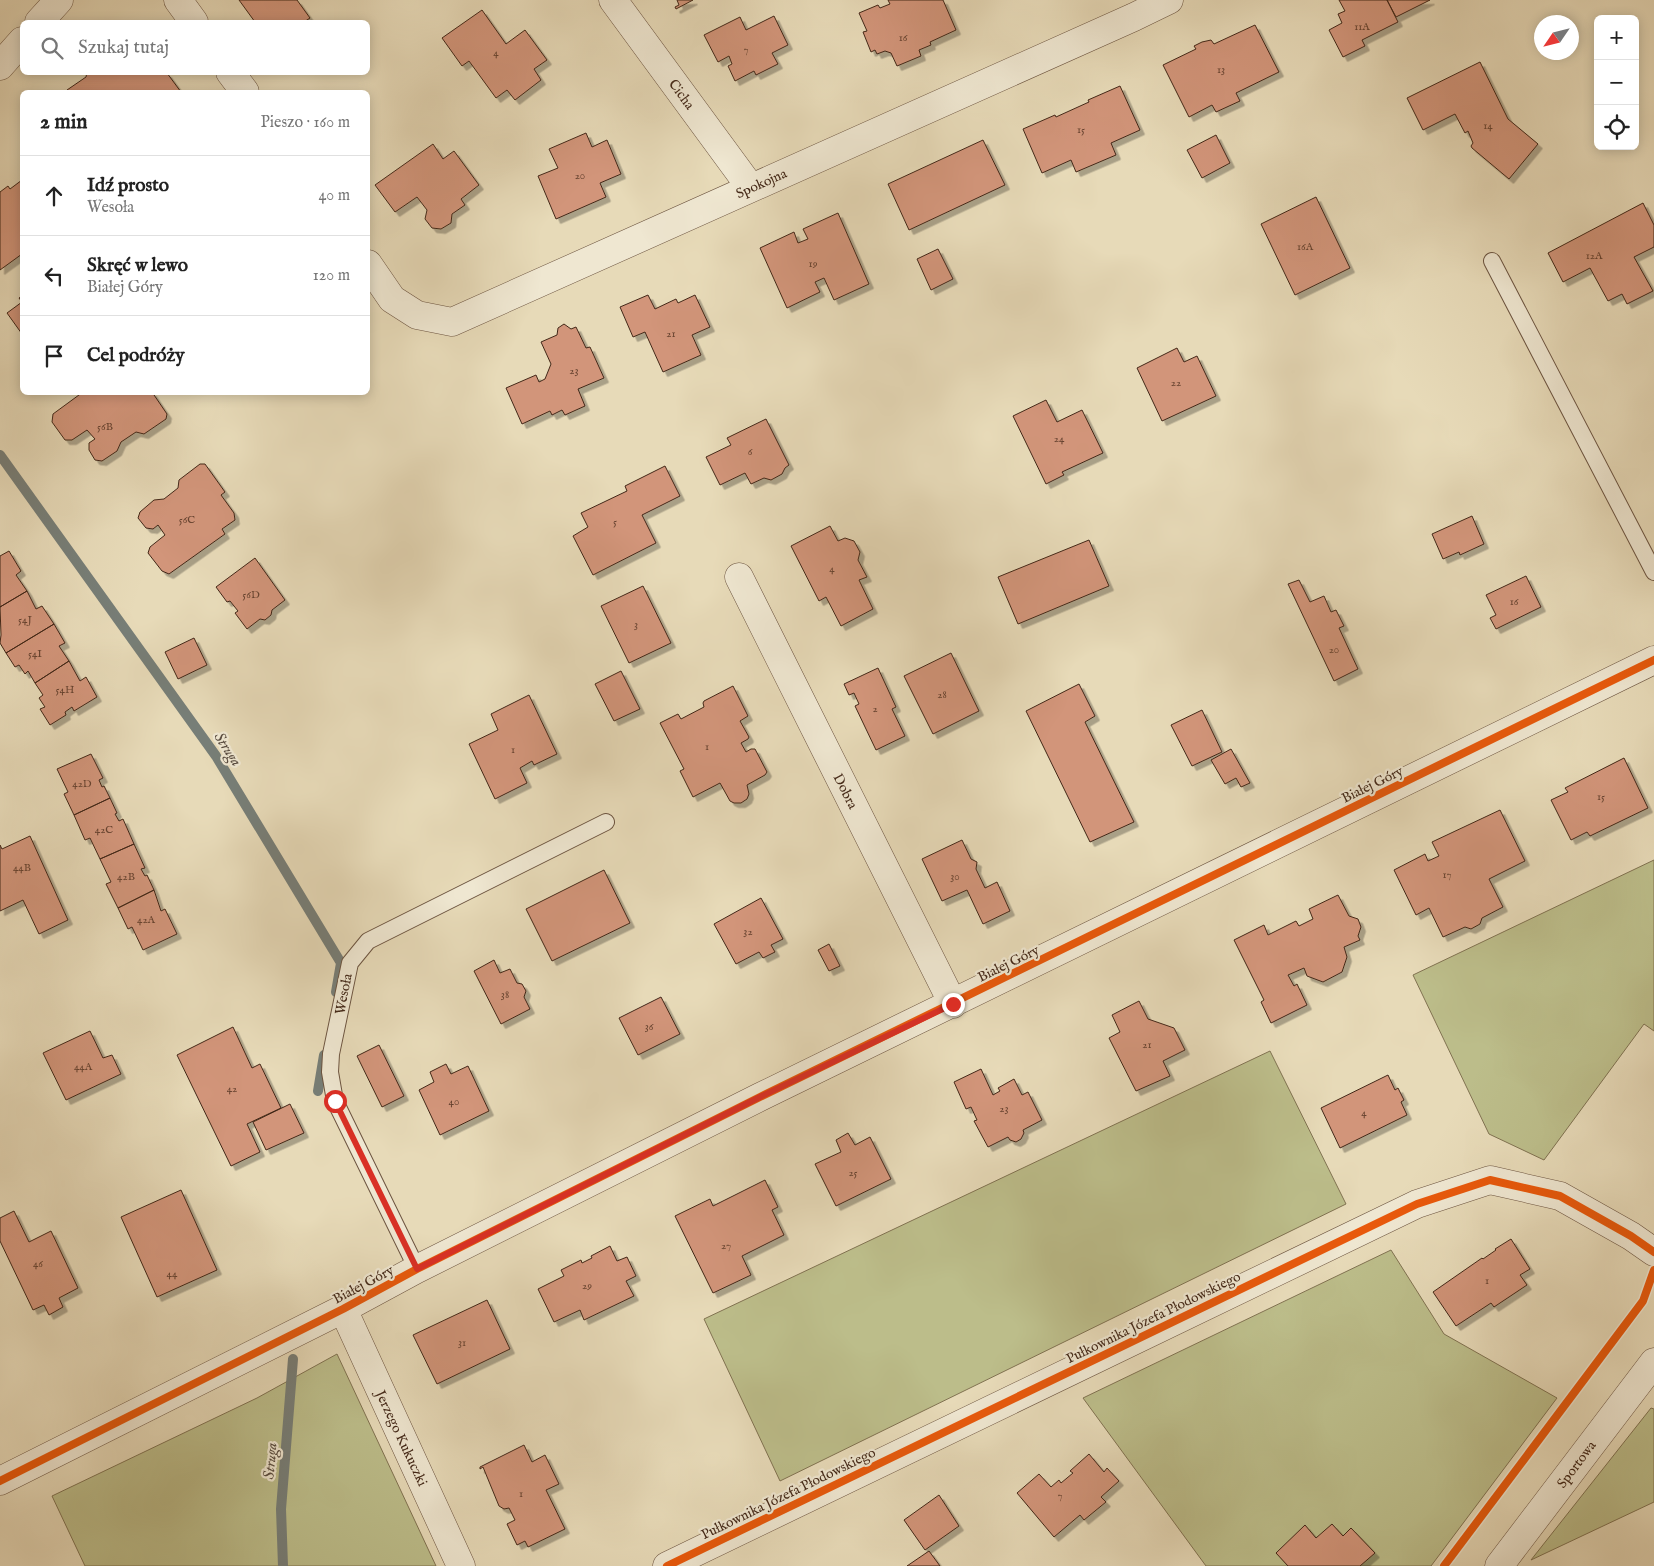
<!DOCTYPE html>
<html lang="pl">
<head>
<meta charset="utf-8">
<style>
  body { margin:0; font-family:"IM FELL English",serif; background:#f2f2f2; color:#222 }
  .controls { position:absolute; right:15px; top:15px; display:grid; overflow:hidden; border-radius:8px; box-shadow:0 2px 12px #0003 }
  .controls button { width:45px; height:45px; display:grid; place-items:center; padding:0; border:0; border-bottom:1px solid #e0e0e0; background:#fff; color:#222; font:25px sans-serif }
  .compass { position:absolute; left:1534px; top:15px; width:45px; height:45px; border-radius:50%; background:#fff; box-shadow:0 2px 12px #0003; rotate:235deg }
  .stop { position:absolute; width:15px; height:15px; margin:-11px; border:4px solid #d93025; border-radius:50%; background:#fff }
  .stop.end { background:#d93025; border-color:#fff; box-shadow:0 1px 5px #0008 }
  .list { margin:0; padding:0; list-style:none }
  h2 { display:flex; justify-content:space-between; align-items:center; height:65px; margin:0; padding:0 20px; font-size:21px }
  h2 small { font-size:16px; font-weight:400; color:#767676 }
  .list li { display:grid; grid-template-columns:32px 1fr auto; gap:15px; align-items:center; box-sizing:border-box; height:80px; padding:0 20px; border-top:1px solid #e0e0e0 }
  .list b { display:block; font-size:19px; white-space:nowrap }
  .list p { margin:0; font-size:16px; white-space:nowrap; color:#767676 }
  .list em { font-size:16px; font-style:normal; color:#767676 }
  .icon { flex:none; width:28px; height:28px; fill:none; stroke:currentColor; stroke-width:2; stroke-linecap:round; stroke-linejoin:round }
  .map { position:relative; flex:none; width:1654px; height:1566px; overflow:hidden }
  .search { position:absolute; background:#fff; box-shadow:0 2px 12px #0003; left:20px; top:20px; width:350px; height:55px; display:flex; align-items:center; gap:12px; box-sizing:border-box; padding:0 18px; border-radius:8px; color:#767676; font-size:19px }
  .panel { position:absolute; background:#fff; box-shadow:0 2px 12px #0003; left:20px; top:90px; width:350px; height:305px; border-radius:8px }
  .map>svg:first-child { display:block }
  .green { fill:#bcbd8a; stroke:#807251 }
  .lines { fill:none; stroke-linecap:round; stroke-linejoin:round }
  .stream { stroke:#777e77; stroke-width:10 }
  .building { fill:#d2957a; stroke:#432818; filter:url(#shadow) }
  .service-casing { stroke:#6c5440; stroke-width:18 }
  .minor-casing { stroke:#6c5440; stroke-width:29 }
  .tertiary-casing { stroke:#6c5440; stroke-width:29 }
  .service { stroke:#efe7d1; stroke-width:16 }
  .minor { stroke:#efe7d1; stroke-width:28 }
  .tertiary { stroke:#efe7d1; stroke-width:28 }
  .cycleway-casing { stroke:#efe7d1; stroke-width:11 }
  .cycleway { stroke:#e8590c; stroke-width:8 }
  .route { stroke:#d93025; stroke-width:6 }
  .labels { text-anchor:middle; stroke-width:4.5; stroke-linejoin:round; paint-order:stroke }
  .number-label { font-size:11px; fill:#674330 }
  .street-label { font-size:14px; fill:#432818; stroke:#efe7d1 }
  .water-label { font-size:15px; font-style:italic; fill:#594c40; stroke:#efe7d1 }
</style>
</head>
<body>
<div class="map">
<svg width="1654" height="1566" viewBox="0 0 1654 1566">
  <defs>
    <filter id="shadow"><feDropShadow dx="4.5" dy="4.5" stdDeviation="0" flood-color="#0004"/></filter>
  </defs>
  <rect width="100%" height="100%" fill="#e7dab8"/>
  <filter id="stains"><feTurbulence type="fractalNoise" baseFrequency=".004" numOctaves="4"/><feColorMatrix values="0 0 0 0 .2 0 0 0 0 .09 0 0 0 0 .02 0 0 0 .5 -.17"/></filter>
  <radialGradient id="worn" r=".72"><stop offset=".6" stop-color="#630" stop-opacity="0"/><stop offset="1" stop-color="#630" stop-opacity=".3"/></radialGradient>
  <path class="green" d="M1654,860V1031L1644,1024L1544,1160L1489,1134L1413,975Z
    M1270,1051L1346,1204L780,1481L704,1319Z
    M1391,1250L1444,1334L1557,1398L1431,1566H1206L1083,1398Z
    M337,1354L436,1566H85L52,1496L257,1398Z
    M1651,1408L1654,1409V1502L1531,1560Z"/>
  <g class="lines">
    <path class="stream" d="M0,455L216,756L341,963L336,992
      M318,1091L324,1055
      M283,1566L281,1509L293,1359"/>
  </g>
  <path class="building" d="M239,0H297L310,18L304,22H255Z
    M677,0H693L676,9L675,7L679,5Z
    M888,0H943L956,30L930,42L931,45L919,50L921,56L897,66L891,53L885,51L877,54L875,50L871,52L863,32L867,31L859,13L878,5L880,8L890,4Z
    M1339,0H1387L1398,22L1362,40L1365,46L1343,57L1329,30L1342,23L1338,14L1345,11Z
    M1387,0H1430L1396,17Z
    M482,10L506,44L525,30L547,60L534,69L541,80L515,100L507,90L496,98L469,61L462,66L442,38Z
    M774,16L788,45L772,53L778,64L756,75L754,71L735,81L728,66L732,64L729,56L718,62L704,35L740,17L746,30Z
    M1255,25L1279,72L1236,93L1240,101L1216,112L1212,105L1189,117L1163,65L1196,49L1194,46L1202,42L1211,40L1214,44Z
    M1480,62L1508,119L1538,144L1509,179L1472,148L1471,146L1473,143L1468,131L1465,133L1455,114L1423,130L1407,98Z
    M87,72L167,73L181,92H67V90L86,77Z
    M1120,86L1140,130L1111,143L1116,155L1076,172L1071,160L1042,173L1023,129L1055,115L1056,117L1089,102L1088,100Z
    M586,133L592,147L607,140L621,174L600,183L606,197L556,219L538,176L558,168L549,149Z
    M1216,135L1230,163L1202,178L1187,150Z
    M983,140L1005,185L909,230L888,184Z
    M433,144L443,159L454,151L479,185L461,199L465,205L452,214L451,223L441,229L432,228L425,219L427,210L417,197L395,212L375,185Z
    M22,180V254L0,270V192L8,186L10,189Z
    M1316,197L1350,268L1295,295L1261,224Z
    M1643,203L1654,225V247L1634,257L1653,291L1627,304L1622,294L1608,301L1590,268L1563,282L1548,253Z
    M838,213L869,284L834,300L824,278L815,282L820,292L787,308L760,248L794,232L798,243L808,239L803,229Z
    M938,249L953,279L931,290L917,259Z
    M648,295L655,309L676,299L678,303L695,295L710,327L692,335L701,355L663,372L645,332L633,337L620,307Z
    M22,296V334L7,313L22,302L19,298Z
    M564,324L571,329L576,327L586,348L590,347L604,378L578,389L585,406L565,415L562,410L552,415L550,411L522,424L506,388L536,375L539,382L545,379L551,364L541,342L557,335L558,328Z
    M1177,348L1184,362L1197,356L1216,396L1162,421L1137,368Z
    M83,392H152L167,414L166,419L144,434L136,432L121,442L117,451L102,461L95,460L89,450V443L95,439L87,430L72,440H65L52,422L53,414Z
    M1046,400L1057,422L1082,410L1103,453L1062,472L1064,475L1046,484L1013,416Z
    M766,419L789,465L785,468L782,474L771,480L764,478L751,484L745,473L720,485L706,457L731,445L727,438Z
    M200,464H205L225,492L221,495L234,513L235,520L222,529L225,534L169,574L162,571L148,553L150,547L165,535L158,525L153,529L146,528L138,518L140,512L154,500L164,499L178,488L179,480Z
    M665,466L680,496L642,515L656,543L593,575L573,536L588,527L581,513L627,491L625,486Z
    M1472,516L1484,544L1460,555L1459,552L1443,559L1432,534Z
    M830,526L838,541L845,538L854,541L860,552L858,560L867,577L859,580L873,609L841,626L826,597L819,601L791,546Z
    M1089,540L1109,586L1018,624L998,577Z
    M9,551L21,571L16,575L27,591L0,607V556Z
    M255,558L285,600L272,610L271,615L265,620L260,619L247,629L235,613L238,611L230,601L227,602L216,587Z
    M1526,576L1541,607L1496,629L1490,618L1496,615L1486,595Z
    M1299,580L1310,602L1324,596L1331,612L1336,610L1344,626L1339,628L1358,669L1334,681L1288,584Z
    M643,586L671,643L629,663L601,606Z
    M27,591L36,609L42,606L54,624L6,653L0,643L1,635L0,607Z
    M54,624L65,643L59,646L69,661L35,683L28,671L25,674L19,665L15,667L6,653Z
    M194,638L207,665L178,679L165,652Z
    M951,653L979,711L933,734L904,676Z
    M69,661L80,681L86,677L97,697L74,711L72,707L65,712L66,715L50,725L40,709L45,707L39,698L43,695L35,683Z
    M878,668L896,707L892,709L905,736L876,750L855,706L859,704L854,693L849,695L844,684Z
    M621,671L640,709L614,721L595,684Z
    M1079,684L1095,716L1085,722L1134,822L1090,842L1026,711Z
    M733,686L748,716L740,721L749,737L748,739L741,743L746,752L751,749H755L767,772L765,775L747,785L749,794L747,799L741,803H734L730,801L720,783L693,797L680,771L684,769L660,723L678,714L681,719L704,707L703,703L704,701Z
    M529,695L557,754L534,765L532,761L520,768L527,783L495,799L469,744L498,730L491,714Z
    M1202,710L1222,752L1192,766L1171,725Z
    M1231,749L1250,783L1241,787L1236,778L1225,784L1211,760Z
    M91,754L103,778L99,780L102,787L104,786L110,798L74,815L64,794L68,792L57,769Z
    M1624,758L1648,808L1590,836L1587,832L1571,840L1551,800L1568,792L1565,788Z
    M110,798L117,813L115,814L119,821L123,819L134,844L100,859L90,838L85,840L74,815Z
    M1500,810L1525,861L1489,879L1503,907L1482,918L1480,924L1471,929L1465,927L1443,937L1429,908L1416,915L1394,870L1425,854L1428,861L1439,856L1432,842Z
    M30,836L68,920L39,934L23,900L0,911V845L2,849Z
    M962,840L971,859L977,862L976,869L985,888L997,882L1010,911L983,924L967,890L942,901L922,859Z
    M134,844L145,868L141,869L145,876L147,875L154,890L118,908L106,884L111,882L100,859Z
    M604,870L630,923L552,961L526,909Z
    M154,890L161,911L165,909L177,934L143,950L132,927L128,929L118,908Z
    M1338,895L1349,916L1358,919L1361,927L1358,936L1360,940L1344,947L1347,957L1342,972L1323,982L1307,976L1304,968L1288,975L1294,986L1297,984L1307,1005L1271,1023L1261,1002L1264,1000L1234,940L1264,925L1268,935L1296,921L1299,926L1313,919L1309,909Z
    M761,898L783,939L771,945L775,952L763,958L759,952L736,964L714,924Z
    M829,944L840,966L829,971L818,950Z
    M494,960L500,973L510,969L517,983L522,984L526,991L524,997L530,1009L501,1024L474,971Z
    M661,997L680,1034L638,1055L619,1018Z
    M1139,1001L1148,1019L1174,1028L1185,1050L1163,1061L1170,1076L1136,1091L1109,1038L1120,1032L1112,1015Z
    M233,1027L252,1068L260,1064L281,1108L247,1124L260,1152L231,1166L177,1055Z
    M90,1031L103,1058L112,1055L121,1074L66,1100L43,1053Z
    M379,1045L404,1096L382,1107L357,1056Z
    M446,1064L451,1074L468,1066L489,1111L440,1135L419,1090L434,1082L430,1072Z
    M981,1069L993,1095L1000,1091L998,1088L1014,1079L1022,1095L1028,1092L1042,1120L1023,1130L1024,1133L1021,1139L1016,1142L1010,1140L1008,1137L988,1147L974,1121L977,1120L971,1107L966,1109L954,1082Z
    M1388,1075L1395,1090L1398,1088L1404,1100L1401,1102L1407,1115L1340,1148L1321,1108Z
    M290,1104L304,1133L266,1150L253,1122Z
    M848,1133L855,1145L870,1137L891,1179L836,1206L815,1164L841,1152L836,1140Z
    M765,1180L778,1207L772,1210L784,1235L742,1256L751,1275L713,1293L675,1216L710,1199L713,1206Z
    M181,1190L217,1270L157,1297L121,1217Z
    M14,1211L29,1242L51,1231L78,1288L59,1298L63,1307L49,1315L44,1305L33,1310L0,1241V1218Z
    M1511,1239L1530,1269L1520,1275L1527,1285L1494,1307L1491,1303L1456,1326L1433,1292L1482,1258L1483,1259L1496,1250L1495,1249Z
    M610,1246L617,1261L627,1257L636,1276L626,1281L634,1296L584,1320L580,1310L554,1322L538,1289L564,1276L561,1270L581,1260L582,1263L592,1258L591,1256Z
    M487,1300L510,1349L437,1384L413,1335Z
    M524,1445L532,1462L545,1455L559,1484L546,1490L565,1529L528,1547L525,1541L517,1545L507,1524L515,1520L509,1508L504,1509L499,1506L483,1467L480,1469V1467Z
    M1089,1454L1104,1472L1107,1468L1119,1481L1101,1497L1106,1502L1084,1520L1080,1515L1054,1537L1017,1493L1039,1474L1051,1487L1059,1480L1061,1483L1073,1473L1070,1471Z
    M939,1495L959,1526L925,1550L904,1520Z
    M1332,1524L1343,1536L1351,1528L1375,1553L1360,1566H1288L1276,1553L1305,1525L1316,1538Z
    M929,1551L940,1566H907Z"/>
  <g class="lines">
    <g class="service-casing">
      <path id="service" d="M1492,261L1654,572
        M417,1269L335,1101L330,1072L331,1054L350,963L368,941L606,822"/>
    </g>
    <g class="minor-casing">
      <path id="minor" d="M178,0L194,22
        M613,0L751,188
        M39,22L59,0
        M0,66L22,41
        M230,72L245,92
        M368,264L392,299L417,315L452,322L1134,17L1169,0
        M739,577L953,1004
        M343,1309L461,1566
        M0,1481L343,1309L417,1269L760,1097L1654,660
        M667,1566L1417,1204L1490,1180L1560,1196L1631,1236L1654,1252"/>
    </g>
    <g class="tertiary-casing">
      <path id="tertiary" d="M1499,1566L1654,1362"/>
    </g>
    <use href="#service" class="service"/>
    <use href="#minor" class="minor"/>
    <use href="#tertiary" class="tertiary"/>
    <g class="cycleway-casing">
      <path id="cycleway" d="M0,1481L343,1309L417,1269L760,1097L1654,660
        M667,1566L1417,1204L1490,1180L1560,1196L1631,1236L1654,1252
        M1444,1566L1643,1301L1654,1270"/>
    </g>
    <use href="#cycleway" class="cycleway"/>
  </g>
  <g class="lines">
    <path class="route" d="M335,1101L417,1269L760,1097L953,1004"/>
  </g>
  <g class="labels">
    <g class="number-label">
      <text x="1362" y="30">11A</text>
      <text x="903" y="41">16</text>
      <text x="746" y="53">7</text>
      <text x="496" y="56">4</text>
      <text x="1221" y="73">13</text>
      <text x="1488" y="129">14</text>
      <text x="1081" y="133">15</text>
      <text x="580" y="179">20</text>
      <text x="1305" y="250">16A</text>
      <text x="1594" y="259">12A</text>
      <text x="813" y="267">19</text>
      <text x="671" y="337">21</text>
      <text x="574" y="374">23</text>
      <text x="1176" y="386">22</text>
      <text x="105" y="430">56B</text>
      <text x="1059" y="442">24</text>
      <text x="750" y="455">6</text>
      <text x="187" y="523">56C</text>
      <text x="615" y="525">5</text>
      <text x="832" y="572">4</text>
      <text x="251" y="598">56D</text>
      <text x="1514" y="605">16</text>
      <text x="25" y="623">54J</text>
      <text x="636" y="628">3</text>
      <text x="1334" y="653">20</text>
      <text x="35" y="657">54I</text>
      <text x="65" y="693">54H</text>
      <text x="942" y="698">28</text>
      <text x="875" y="712">2</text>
      <text x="707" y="750">1</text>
      <text x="513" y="753">1</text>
      <text x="82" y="787">42D</text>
      <text x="1601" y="800">15</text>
      <text x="104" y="833">42C</text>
      <text x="22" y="871">44B</text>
      <text x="1447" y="878">17</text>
      <text x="126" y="880">42B</text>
      <text x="955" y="880">30</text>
      <text x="146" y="923">42A</text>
      <text x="748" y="935">32</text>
      <text x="505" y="998">38</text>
      <text x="649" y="1030">36</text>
      <text x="1147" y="1048">21</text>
      <text x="83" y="1070">44A</text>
      <text x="232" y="1092">42</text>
      <text x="454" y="1105">40</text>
      <text x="1004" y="1112">23</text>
      <text x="1364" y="1116">4</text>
      <text x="853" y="1176">25</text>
      <text x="726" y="1249">27</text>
      <text x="38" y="1267">46</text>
      <text x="172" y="1277">44</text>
      <text x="1487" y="1284">1</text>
      <text x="587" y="1289">29</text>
      <text x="462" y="1346">31</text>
      <text x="521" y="1497">1</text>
      <text x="1060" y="1499">7</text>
    </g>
    <g class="street-label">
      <text transform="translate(682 94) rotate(54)" y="5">Cicha</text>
      <text transform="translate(761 183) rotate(-24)" y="5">Spokojna</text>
      <text transform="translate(1372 784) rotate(-26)" y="5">Białej Góry</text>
      <text transform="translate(846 791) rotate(63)" y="5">Dobra</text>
      <text transform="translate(1008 963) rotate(-26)" y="5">Białej Góry</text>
      <text transform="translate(343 994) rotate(-79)" y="5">Wesoła</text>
      <text transform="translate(363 1284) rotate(-28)" y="5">Białej Góry</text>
      <text transform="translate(1153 1317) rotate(-26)" y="5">Pułkownika Józefa Płodowskiego</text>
      <text transform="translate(402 1438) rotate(65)" y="5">Jerzego Kukuczki</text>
      <text transform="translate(1576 1464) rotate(-53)" y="5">Sportowa</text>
      <text transform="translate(788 1493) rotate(-26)" y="5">Pułkownika Józefa Płodowskiego</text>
    </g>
    <g class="water-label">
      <text transform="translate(228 749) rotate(57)" y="5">Struga</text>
      <text transform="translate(270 1461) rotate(-85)" y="5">Struga</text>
    </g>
  </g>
  <rect width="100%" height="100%" filter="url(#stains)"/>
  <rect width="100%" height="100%" fill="url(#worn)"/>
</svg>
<div class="controls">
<button>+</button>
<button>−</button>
<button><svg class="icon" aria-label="locate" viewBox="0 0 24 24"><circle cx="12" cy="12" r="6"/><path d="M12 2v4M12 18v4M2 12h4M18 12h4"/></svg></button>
</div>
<svg class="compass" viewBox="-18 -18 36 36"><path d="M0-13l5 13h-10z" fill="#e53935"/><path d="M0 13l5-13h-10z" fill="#767676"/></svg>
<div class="stop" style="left:335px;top:1101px"></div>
<div class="stop end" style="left:953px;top:1004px"></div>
<div class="search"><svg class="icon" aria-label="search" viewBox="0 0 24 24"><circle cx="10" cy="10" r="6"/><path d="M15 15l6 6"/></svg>Szukaj tutaj</div>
<section class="panel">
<h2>2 min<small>Pieszo · 160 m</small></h2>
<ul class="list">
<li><svg class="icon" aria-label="ahead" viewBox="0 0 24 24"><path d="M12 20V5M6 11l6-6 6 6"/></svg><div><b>Idź prosto</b><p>Wesoła</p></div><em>40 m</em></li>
<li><svg class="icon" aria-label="left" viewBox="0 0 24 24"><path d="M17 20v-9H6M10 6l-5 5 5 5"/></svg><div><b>Skręć w lewo</b><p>Białej Góry</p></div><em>120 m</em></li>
<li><svg class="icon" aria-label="arrive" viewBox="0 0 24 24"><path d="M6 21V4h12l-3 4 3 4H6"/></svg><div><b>Cel podróży</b></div></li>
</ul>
</section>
</div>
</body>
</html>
